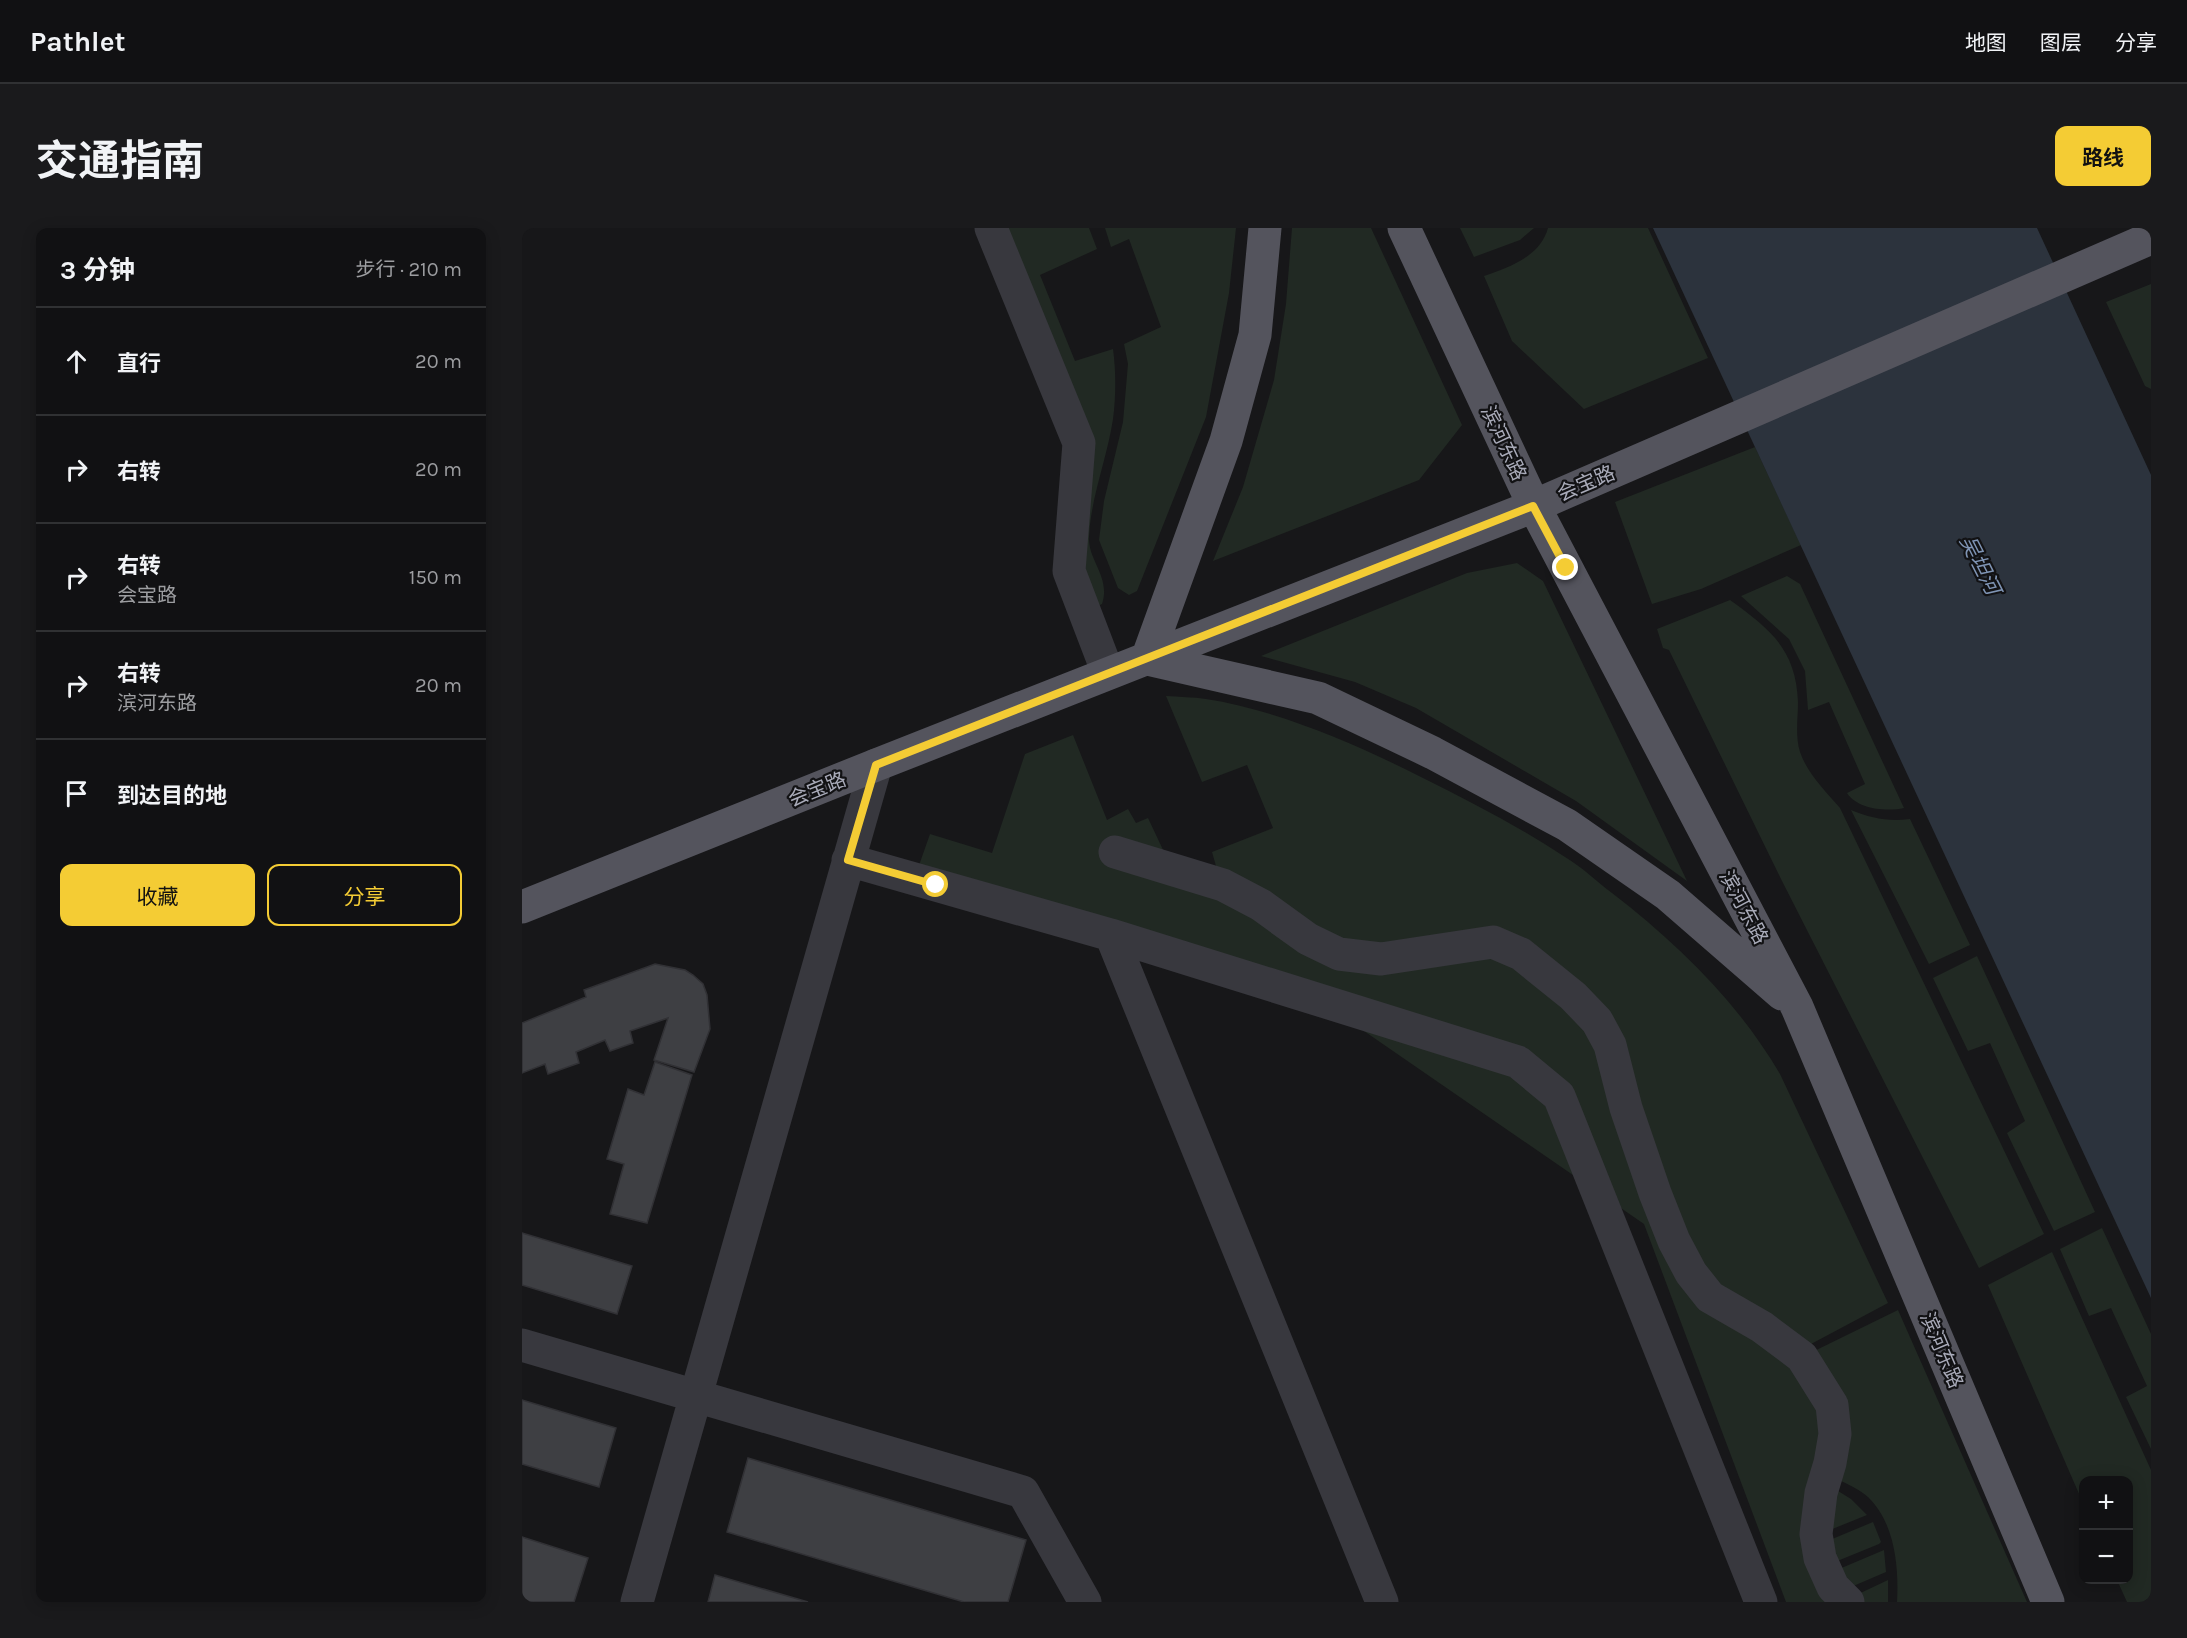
<!DOCTYPE html>
<html lang="zh">
<head>
<meta charset="utf-8">
<style>
  body { margin:0; font-family:Karla,"Noto Sans SC",sans-serif; background:#1a1a1c; color:#f1f3f6 }
  .controls { position:absolute; right:18px; bottom:18px; display:grid; overflow:hidden; border-radius:12px; box-shadow:0 3px 15px #0003 }
  .controls button { width:54px; height:54px; display:grid; place-items:center; padding:0; border:0; border-bottom:2px solid #303133; background:#111113; color:#f1f3f6; font:30px sans-serif }
  .stop { position:absolute; width:18px; height:18px; margin:-14px; border:4px solid #f4cc34; border-radius:50%; background:#fff }
  .stop.end { background:#f4cc34; border-color:#fff; box-shadow:0 2px 6px #0008 }
  .list { margin:0; padding:0; list-style:none }
  h2 { display:flex; justify-content:space-between; align-items:center; height:78px; margin:0; padding:0 24px; font-size:26px }
  h2 small { font-size:20px; font-weight:400; color:#9c9da0 }
  .list li { display:grid; grid-template-columns:39px 1fr auto; gap:18px; align-items:center; box-sizing:border-box; height:108px; padding:0 24px; border-top:2px solid #303133 }
  .list b { display:block; font-size:22px; white-space:nowrap }
  .list p { margin:0; font-size:20px; white-space:nowrap; color:#9c9da0 }
  .list em { font-size:20px; font-style:normal; color:#9c9da0 }
  .actions { display:flex; gap:12px; padding:18px 24px }
  .actions a { flex:1; padding:14px 0; border:2px solid #f4cc34; border-radius:12px; text-align:center; font-size:21px; color:#f4cc34 }
  .actions .main { background:#f4cc34; color:#111 }
  .icon { flex:none; width:33px; height:33px; fill:none; stroke:currentColor; stroke-width:2; stroke-linecap:round; stroke-linejoin:round }
  .map { position:relative; flex:none; width:1629px; height:1374px; overflow:hidden; border-radius:12px }
  header { display:flex; align-items:center; gap:36px; box-sizing:border-box; height:84px; padding:0 30px; background:#111113; border-bottom:2px solid #303133 }
  header strong { font-size:28px }
  nav { display:flex; gap:33px; margin-inline-start:auto; font-size:21px }
  .intro { display:flex; align-items:center; justify-content:space-between; box-sizing:border-box; height:144px; padding:0 36px }
  h1 { margin:0; font-size:42px }
  .button { padding:15px 27px; border-radius:12px; background:#f4cc34; color:#111; font-size:21px; font-weight:700 }
  main { display:flex; gap:36px; padding:0 36px }
  aside { flex:1; background:#111113; border-radius:12px; box-shadow:0 3px 15px #0003 }
  .map>svg:first-child { display:block }
  .green { fill:#212923 }
  .water { fill:#2c333d }
  .building { fill:#3e3f43; stroke:#313135; stroke-width:1.5 }
  .lines { fill:none; stroke-linecap:round; stroke-linejoin:round }
  .minor { stroke:#38383e; stroke-width:33 }
  .major { stroke:#54545d; stroke-width:33 }
  .route { stroke:#f4cc34; stroke-width:8 }
  .labels { text-anchor:middle; stroke-width:4.5; stroke-linejoin:round; paint-order:stroke }
  .street-label { font-size:20px; fill:#a9abb9; stroke:#121214 }
  .water-label { font-size:21px; font-style:italic; fill:#7f94b4; stroke:#121214 }
</style>
</head>
<body>
<header>
<strong>Pathlet</strong>
<nav><a>地图</a><a>图层</a><a>分享</a></nav>
</header>
<div class="intro"><h1>交通指南</h1><a class="button">路线</a></div>
<main>
<aside>
<h2>3 分钟<small>步行 · 210 m</small></h2>
<ul class="list">
<li><svg class="icon" aria-label="ahead" viewBox="0 0 24 24"><path d="M12 20V5M6 11l6-6 6 6"/></svg><div><b>直行</b></div><em>20 m</em></li>
<li><svg class="icon" aria-label="right" viewBox="0 0 24 24"><path d="M7 20v-9h11M14 6l5 5-5 5"/></svg><div><b>右转</b></div><em>20 m</em></li>
<li><svg class="icon" aria-label="right" viewBox="0 0 24 24"><path d="M7 20v-9h11M14 6l5 5-5 5"/></svg><div><b>右转</b><p>会宝路</p></div><em>150 m</em></li>
<li><svg class="icon" aria-label="right" viewBox="0 0 24 24"><path d="M7 20v-9h11M14 6l5 5-5 5"/></svg><div><b>右转</b><p>滨河东路</p></div><em>20 m</em></li>
<li><svg class="icon" aria-label="arrive" viewBox="0 0 24 24"><path d="M6 21V4h12l-3 4 3 4H6"/></svg><div><b>到达目的地</b></div></li>
</ul>
<div class="actions"><a class="main">收藏</a><a>分享</a></div>
</aside>
<div class="map">
<svg width="1629" height="1374" viewBox="0 0 1629 1374">
  <rect width="100%" height="100%" fill="#171719"/>
  <path class="green" d="M484,0H567L575,21L518,47L553,133L591,121C594,143 594,168 591,191C585,231 569,268 567,309C566,333 589,349 580,376L569,381L554,341L563,208Z
    M583,0H714L707,65L684,189L615,363L607,367L596,360L577,312L582,273L601,194L606,136L602,116L639,99L607,11L589,19Z
    M770,0H849L940,197L897,252L691,333L721,259L752,152L764,76Z
    M938,0H1012L998,12L952,29Z
    M1026,0H1126L1186,130L1062,181L990,113L962,48C987,39 1018,29 1026,0Z
    M1629,56V161L1623,158L1584,74Z
    M1233,219L1279,317L1179,361L1130,376L1093,274Z
    M995,335L1021,353L1165,653L1054,573L894,480L833,454L739,428L945,345Z
    M1265,348L1278,356L1382,580C1364,584 1335,581 1325,565L1343,556L1307,474L1286,482L1283,443L1267,411L1219,368Z
    M1208,372C1248,401 1274,421 1276,474C1276,490 1273,508 1278,524C1285,545 1304,564 1318,580L1522,1006L1457,1040L1260,653L1147,422L1141,420L1135,401Z
    M644,468C657,469 671,469 684,471C756,482 836,517 901,550C949,574 998,599 1043,629C1060,639 1074,653 1090,665C1156,716 1215,773 1258,846L1366,1075L1274,1124L1280,1129L1376,1082L1505,1374H1375C1377,1339 1373,1295 1346,1269C1335,1259 1318,1253 1305,1246L1299,1265L1326,1374H1264L1122,996L813,783L388,663L408,606L470,625L503,526L551,507L585,592L606,581L614,595L626,590L643,626L694,638L690,624L751,600L725,537L680,554Z
    M1329,582C1349,590 1366,594 1388,591L1448,717L1407,736Z
    M1455,728L1573,984L1532,1003L1485,905L1503,893L1468,815L1446,823L1411,750Z
    M1580,1000L1629,1106V1221L1604,1169L1625,1158L1589,1080L1567,1088L1538,1021Z
    M1530,1024L1629,1242V1374H1605L1595,1352H1606V1252H1562L1561,1275L1466,1057Z
    M1308,1258L1329,1271L1345,1287L1303,1304Z
    M1351,1294L1359,1314L1357,1316L1308,1336L1303,1314Z
    M1362,1322L1364,1344L1322,1362L1310,1344Z
    M1366,1352V1374H1331L1328,1370Z"/>
  <path class="water" d="M1131,0H1515L1629,247V1070Z"/>
  <path class="building" d="M133,736L163,742L171,747L181,756L185,767L188,801L172,844L132,832L146,790L108,803L111,815L88,823L83,812L54,824L57,835L26,846L23,836L0,845V795L64,769L62,762Z
    M133,834L170,847L125,995L88,986L102,936L85,931L106,861L122,867Z
    M0,1005L110,1038L95,1086L0,1057Z
    M0,1172L94,1200L77,1259L0,1236Z
    M226,1230L504,1312L486,1374H442L205,1304Z
    M0,1309L66,1330L52,1374H0Z
    M193,1347L286,1374H186Z"/>
  <g class="lines">
    <path class="minor" d="M469,0L557,215L547,343L586,445
      M593,624L701,657L739,677L786,711L817,726L859,731L971,714L999,726L1051,768L1075,793L1088,817L1104,880L1133,965L1152,1013L1169,1045L1188,1069L1240,1099L1280,1129L1310,1177L1313,1206L1308,1235L1299,1265L1294,1306L1298,1330L1311,1359L1326,1374
      M326,632L589,707L860,1374
      M589,707L996,834L1037,868L1239,1374
      M0,1117L501,1264L563,1374
      M115,1374L354,537"/>
    <path class="major" d="M743,0L733,107L704,213L625,431L796,470L911,525L1045,597L1146,667L1260,766
      M882,0L1012,278L1275,779L1526,1374
      M0,679L354,537L1012,278L1629,10"/>
  </g>
  <g class="lines">
    <path class="route" d="M414,657L326,632L354,537L1011,278L1044,340"/>
  </g>
  <g class="labels">
    <g class="street-label">
      <text transform="translate(982 215) rotate(65)" y="7">滨河东路</text>
      <text transform="translate(1064 255) rotate(-23)" y="7">会宝路</text>
      <text transform="translate(295 561) rotate(-22)" y="7">会宝路</text>
      <text transform="translate(1222 679) rotate(62)" y="7">滨河东路</text>
      <text transform="translate(1420 1122) rotate(67)" y="7">滨河东路</text>
    </g>
    <g class="water-label">
      <text transform="translate(1458 337) rotate(63)" y="7">吴坦河</text>
    </g>
  </g>
</svg>
<div class="controls">
<button>+</button>
<button>−</button>
</div>
<div class="stop" style="left:414px;top:657px"></div>
<div class="stop end" style="left:1044px;top:340px"></div>
</div>
</main>
</body>
</html>
